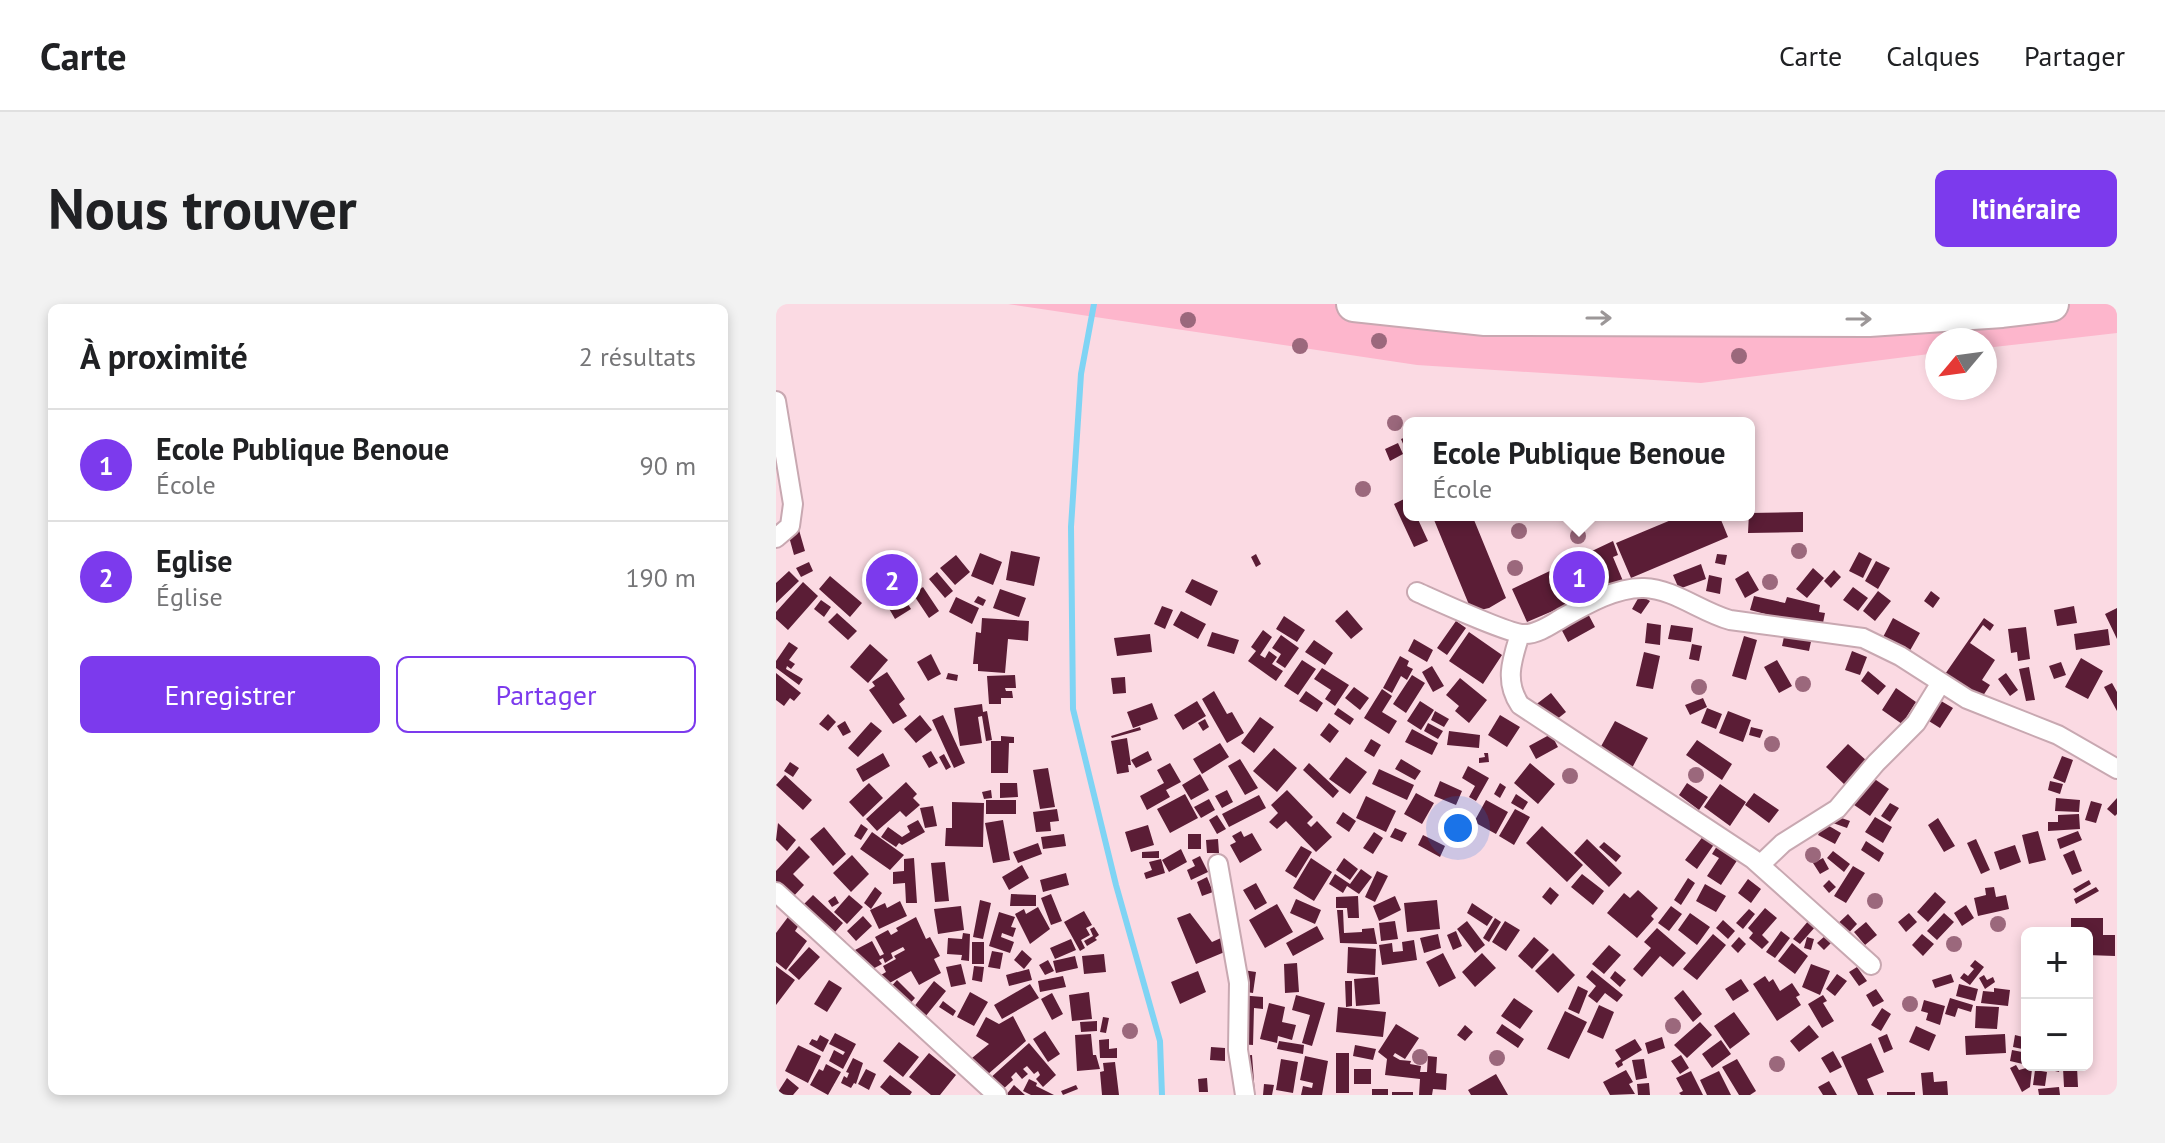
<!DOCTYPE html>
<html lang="fr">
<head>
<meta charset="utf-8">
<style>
  body { margin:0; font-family:"PT Sans",sans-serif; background:#f2f2f2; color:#202124 }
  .controls { position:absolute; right:24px; bottom:24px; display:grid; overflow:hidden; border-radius:12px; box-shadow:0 4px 12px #0003 }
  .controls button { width:72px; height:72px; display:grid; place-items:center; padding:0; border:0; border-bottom:2px solid #e0e0e0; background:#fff; color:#202124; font:40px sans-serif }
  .compass { position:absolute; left:1149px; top:24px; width:72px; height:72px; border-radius:50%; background:#fff; box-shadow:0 4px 12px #0003; rotate:241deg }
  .you { position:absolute; left:682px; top:524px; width:28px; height:28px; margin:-20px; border:6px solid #fff; border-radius:50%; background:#1a73e8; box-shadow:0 0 0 12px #1a73e833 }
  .badge { display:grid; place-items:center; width:52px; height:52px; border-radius:50%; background:#7c3aed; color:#fff; font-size:26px; font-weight:700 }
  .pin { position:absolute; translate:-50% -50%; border:4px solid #fff; box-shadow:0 2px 8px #0006 }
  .popup { position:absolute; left:627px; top:113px; width:352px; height:104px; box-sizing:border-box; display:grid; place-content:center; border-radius:12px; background:#fff; filter:drop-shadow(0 2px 6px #0005); font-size:26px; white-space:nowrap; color:#757577 }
  .popup b { font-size:30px; color:#202124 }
  .popup::after { content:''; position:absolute; left:50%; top:100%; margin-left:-16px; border:16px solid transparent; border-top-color:#fff }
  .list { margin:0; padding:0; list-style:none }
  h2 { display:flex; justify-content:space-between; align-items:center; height:104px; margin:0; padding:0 32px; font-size:34px }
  h2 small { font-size:26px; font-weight:400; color:#757577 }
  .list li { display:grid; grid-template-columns:52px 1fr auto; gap:24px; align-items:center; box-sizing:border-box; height:112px; padding:0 32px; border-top:2px solid #e0e0e0 }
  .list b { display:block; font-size:30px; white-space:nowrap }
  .list p { margin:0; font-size:26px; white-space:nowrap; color:#757577 }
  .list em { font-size:26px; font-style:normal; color:#757577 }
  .actions { display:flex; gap:16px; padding:24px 32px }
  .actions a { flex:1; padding:18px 0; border:2px solid #7c3aed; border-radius:12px; text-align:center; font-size:28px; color:#7c3aed }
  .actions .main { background:#7c3aed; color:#fff }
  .map { position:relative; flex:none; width:1341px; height:791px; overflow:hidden; border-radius:12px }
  header { display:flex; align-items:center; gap:48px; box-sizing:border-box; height:112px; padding:0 40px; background:#fff; border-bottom:2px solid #e0e0e0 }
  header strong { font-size:38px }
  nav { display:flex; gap:44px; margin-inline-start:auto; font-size:28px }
  .intro { display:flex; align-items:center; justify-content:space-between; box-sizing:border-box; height:192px; padding:0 48px }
  h1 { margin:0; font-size:56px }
  .button { padding:20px 36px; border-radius:12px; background:#7c3aed; color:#fff; font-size:28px; font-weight:700 }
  main { display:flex; gap:48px; padding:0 48px }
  aside { flex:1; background:#fff; border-radius:12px; box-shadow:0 4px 12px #0003 }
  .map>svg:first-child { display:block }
  .green { fill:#fdb6cc }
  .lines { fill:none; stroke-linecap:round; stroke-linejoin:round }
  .stream { stroke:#7fd4f4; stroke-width:6 }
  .building { fill:#5b1d36 }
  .street-casing { stroke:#c8a8b1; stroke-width:22 }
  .highway-casing { stroke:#c8a8b1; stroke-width:38 }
  .street { stroke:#fff; stroke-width:18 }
  .highway { stroke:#fff; stroke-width:34 }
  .tree { fill:#9b687c }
  .oneway { stroke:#9c9798 }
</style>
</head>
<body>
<header>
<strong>Carte</strong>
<nav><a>Carte</a><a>Calques</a><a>Partager</a></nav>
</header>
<div class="intro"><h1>Nous trouver</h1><a class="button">Itinéraire</a></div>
<main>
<aside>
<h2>À proximité<small>2 résultats</small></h2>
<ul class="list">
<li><span class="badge">1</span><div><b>Ecole Publique Benoue</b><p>École</p></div><em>90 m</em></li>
<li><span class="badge">2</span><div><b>Eglise</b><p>Église</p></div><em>190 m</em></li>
</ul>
<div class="actions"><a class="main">Enregistrer</a><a>Partager</a></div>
</aside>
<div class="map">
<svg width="1341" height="791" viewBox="0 0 1341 791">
  <rect width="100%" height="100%" fill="#fbdae3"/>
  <path class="green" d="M232,0H1341V29L1209,44V36H1161V49L925,79L641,61Z"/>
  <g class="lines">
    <path class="stream" d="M318,0L305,70L295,223L297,405L340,581L384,737L386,791"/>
  </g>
  <path class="building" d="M633,132V154L625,135Z
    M622,139L627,150L614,157L609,145Z
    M632,193L633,211H640L652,237L638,243L618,200Z
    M1027,208V228L972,229L973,209Z
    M656,211H696L730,294L713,304L696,308Z
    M907,211H943L952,233L855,274L840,239Z
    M23,226L29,247L18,251L12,229Z
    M837,237L842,251L837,253L847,277L751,318L736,285Z
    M235,247L264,253L258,282L230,276Z
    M1083,248L1096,255L1087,274L1073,267Z
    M118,249L137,280L117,292L99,261Z
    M204,249L226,258L217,281L195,272Z
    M480,250L485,260L480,263L475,253Z
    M941,250L951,251L949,261L939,259Z
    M180,251L194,268L179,281L164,264Z
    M1100,257L1114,264L1102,285L1089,277Z
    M33,258L37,267L25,273L20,264Z
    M925,260L930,275L903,285L897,271Z
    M1037,264L1048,274L1031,294L1020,285Z
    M1058,266L1065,273L1055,284L1048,277Z
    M13,267L23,277L0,299V279Z
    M972,267L983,286L969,294L959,275Z
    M161,268L177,287L169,294L153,275Z
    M933,271L946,274L944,290L930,287Z
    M54,272L86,299L74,313L43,285Z
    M416,275L442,287L435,302L409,288Z
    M27,278L42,292L12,326L0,315V308Z
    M147,283L163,307L153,314L137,290Z
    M1077,283L1092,294L1082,307L1067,296Z
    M224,285L250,294L243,313L217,304Z
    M1102,287L1115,297L1099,317L1087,307Z
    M1155,287L1164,294L1157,304L1148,297Z
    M864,291L874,297L865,310L856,305Z
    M127,292L135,305L119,315L111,301Z
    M202,292L210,296L207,302L198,298Z
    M978,292L1009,299L1011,293L1044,301L1043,308L1049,309L1046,324L1005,316V314L974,306Z
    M180,293L203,304L196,320L173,308Z
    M45,296L55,303L48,313L38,305Z
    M386,302L397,306L389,325L378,320Z
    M1298,302L1301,319L1281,322L1278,306Z
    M809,304L819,323L792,338L782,319Z
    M1341,304V335L1329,310Z
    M571,306L587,325L575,335L559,317Z
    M405,307L430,320L422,335L397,321Z
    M61,309L81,327L72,336L52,318Z
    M508,312L529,326L521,338L500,325Z
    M206,314L253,317L252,337L232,335L229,369L202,367V360H197L200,328L205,329Z
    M1117,314L1144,329L1132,350L1106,335Z
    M1208,314L1218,321L1214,327L1207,321L1194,339L1219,356L1206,376L1214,381L1203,398L1167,373Z
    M680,317L690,324L671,351L661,344Z
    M871,319L885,321L884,341L869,339Z
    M895,321L917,324L915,338L892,335Z
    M1250,323L1254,355L1242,357L1241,348L1235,349L1232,325Z
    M1332,325L1334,341L1300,346L1298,330Z
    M487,326L496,333L484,351L489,354L493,347L501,353L496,360L507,367L500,377L472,357L480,347L475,343Z
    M436,328L463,336L458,350L431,342Z
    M693,328L726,351L707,380L673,357Z
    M1009,328L1036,333L1033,347L1006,342Z
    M374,330L376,348L341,352L338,334Z
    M505,331L523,344L509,364L500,358L505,350L496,344Z
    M968,332L981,336L970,376L956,372Z
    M638,335L657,346L651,358L632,347Z
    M538,336L557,349L549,361L529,348Z
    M13,338L22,344L13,356L19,360L15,365L11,362L10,365L27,375L23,381L0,364V357Z
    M94,340L112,356L92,379L74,363Z
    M916,340L926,342L923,357L913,355Z
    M1076,347L1091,353L1084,371L1069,366Z
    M868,348L884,352L877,385L860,382Z
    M155,350L165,370L152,377L141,358Z
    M624,352L633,357L631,362L637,365L631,376L625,372L616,389L607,384Z
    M1305,354L1327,367L1312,395L1289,383Z
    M526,356L540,365L522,391L508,382Z
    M1001,356L1016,382L1003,389L988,363Z
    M1285,358L1290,371L1278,375L1273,362Z
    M656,362L668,382L657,388L646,368Z
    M1253,363L1259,396L1250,397L1243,365Z
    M546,364L573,381L559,402L549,395L555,386L538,375Z
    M1092,367L1110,382L1102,391L1085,377Z
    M111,368L129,395L123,400L131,412L117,420L93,386L99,382L96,378Z
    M0,369L25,389L18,397L14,394L8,402L0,396Z
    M172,369L182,371L181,377L170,375Z
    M1230,369L1242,386L1234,392L1222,375Z
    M239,371L240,384H229L230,387H236L237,394H225V400H213L211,372Z
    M636,371L649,379L630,409L617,400Z
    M349,373L350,389L337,390L335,374Z
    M684,374L711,396L693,419L679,407L683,402L670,391Z
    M1336,379L1341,388V407L1328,383Z
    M578,383L593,394L584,406L569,394Z
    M1120,384L1140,398L1126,420L1106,406Z
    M606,385L616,392L606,408L621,417L613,430L588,414Z
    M438,387L451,410L456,408L468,429L451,439L426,395Z
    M530,387L547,399L541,408L523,397Z
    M775,389L790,408L780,416L774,408L770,411L758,402Z
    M927,394L931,403L914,411L909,401Z
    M1160,394L1177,404L1164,424L1148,414Z
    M421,397L430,412L407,426L398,411Z
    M644,397L658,406L645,426L631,417Z
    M376,399L382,415L357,424L351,408Z
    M206,400L207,408L211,407L216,436L210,437L206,412L202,413L206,439L184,442L178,404Z
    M562,404L578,415L574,421L558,410Z
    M931,404L946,410L940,425L925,419Z
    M659,407L673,415L668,423L655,416Z
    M952,407L975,416L967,438L943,429Z
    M52,410L60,418L52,427L43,420Z
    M144,411L156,426L140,439L128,425Z
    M167,411L189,459L178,464L156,416Z
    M724,411L744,423L731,443L712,431Z
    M484,413L498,423L478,449L465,439Z
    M429,415L433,423L427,427L422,419Z
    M69,417L75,428L67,432L61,422Z
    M839,417L872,434L856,464L823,446Z
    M95,418L106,427L82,453L72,444Z
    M553,419L563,427L554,439L544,431Z
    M652,419L667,427L662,435L648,427Z
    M364,423L365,426L336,434L335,432Z
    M975,423L987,426L984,434L973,431Z
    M636,425L662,439L656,451L629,438Z
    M673,427L704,431L703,444L671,441Z
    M775,430L782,443L760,455L753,442Z
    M225,432L238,433V439H233L232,469H215V437H225Z
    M351,434L355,461H352L353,468L341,470L335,437Z
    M595,435L605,441L598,453L588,447Z
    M921,436L956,460L946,476L910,451Z
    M444,439L453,453L426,470L417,455Z
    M1072,440L1091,457L1069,481L1050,463Z
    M498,444L521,464L501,488L477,467Z
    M155,447L162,459L153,464L146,452Z
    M372,447L376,456L360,464L355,456Z
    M107,449L114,462L87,478L80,465Z
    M708,449H712L713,458L703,459V454L709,453Z
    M168,450L175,463L170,466L163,453Z
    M1286,452L1297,456L1289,479L1277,474Z
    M570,453L591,468L574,490L553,475Z
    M464,455L482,484L469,491L452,462Z
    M625,455L645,467L639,476L619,465Z
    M14,458L23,464L17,473L8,467Z
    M394,459L405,478L390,486L394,493L371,506L364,492L388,479L381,466Z
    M533,459L563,487L557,494L527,466Z
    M754,459L779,480L762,500L738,479Z
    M692,462L713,474L700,497L693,493L699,482L686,474Z
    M272,464L279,503L264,505L257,466Z
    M603,465L638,481L631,496L596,480Z
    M1090,469L1113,485L1094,512L1071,496Z
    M424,470L433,486L415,496L406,481Z
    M9,471L36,496L27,506L0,481Z
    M664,477L686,487L680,501L658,492Z
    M1274,477L1287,480L1284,490L1272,486Z
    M130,478L141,490L137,494L144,501L130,513L124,507L101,527L90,515Z
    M93,479L107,494L87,513L73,498Z
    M224,479H241L242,493L224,494Z
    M724,479L730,483L724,494L718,490Z
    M911,479L932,493L923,506L903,491Z
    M944,480L970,498L954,522L928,503Z
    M215,486L216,494L208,495L206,488Z
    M451,486L457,498L446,504L439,492Z
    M511,486L537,513L531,519L535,523L541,517L556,533L540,548L510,517L501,525L493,518L502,509L495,501Z
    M640,489L658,499L646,520L628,510Z
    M978,489L1003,506L993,519L969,501Z
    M409,490L422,514L394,529L381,505Z
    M740,490L752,498L747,506L735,499Z
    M483,491L490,504L453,523L446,510Z
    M590,492L620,507L610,528L580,514Z
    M1280,494L1304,496L1303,508L1279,507Z
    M1341,494V510L1339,512L1331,505Z
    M433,495L439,506L425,514L418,503Z
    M210,496H240V510H210Z
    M710,496L732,508L720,530L698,518Z
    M1315,497L1326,500L1320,519L1309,516Z
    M176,498L208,499L207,543L169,542L170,524H176Z
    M1114,499L1123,504L1114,518L1105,512Z
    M157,502L161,522L149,524L144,504Z
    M281,505L283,517L274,518L275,527L260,528L257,508Z
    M739,505L754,513L738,541L723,532Z
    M567,508L580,517L573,528L560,519Z
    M1303,510L1304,525L1272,527V518H1282V511Z
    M441,511L450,525L441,530L433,516Z
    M1060,512L1074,517L1071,524L1057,519Z
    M1099,513L1116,523L1107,539L1089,528Z
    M1162,514L1179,542L1168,548L1152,521Z
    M142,516L149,528L126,541L123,539L120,543L105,533L112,523L126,533L134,528L131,522Z
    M227,516L234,556L217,559L209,519Z
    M2,519L20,536L11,547L0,536Z
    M1048,519L1065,529L1059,540L1042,531Z
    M85,520L92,525L85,536L78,532Z
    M372,521L378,541L355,548L349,528Z
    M766,522L807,561L791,578L750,539Z
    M48,523L70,550L57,562L34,535Z
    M619,524L631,529L626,538L614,533Z
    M465,527L468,533L476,529L486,546L464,559L454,541L460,538L456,532Z
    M1262,527L1270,556L1253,560L1246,531Z
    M1302,527L1306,536L1284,545L1281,535Z
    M96,528L128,551L114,566L84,545Z
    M598,528L607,534L597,550L587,544Z
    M288,530L290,542L267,545L265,533Z
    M412,530H425V545H412Z
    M647,531L669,542L664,553L642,541Z
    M928,531L939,539L921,565L909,556Z
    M442,535L443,549H431L430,536Z
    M811,535L846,569L833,583L798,549Z
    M1200,535L1214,566L1205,570L1191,539Z
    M1090,537L1108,549L1103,558L1085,546Z
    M828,538L845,552L840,558L823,543Z
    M262,539L266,550L242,559L237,548Z
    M1239,541L1245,558L1224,566L1218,548Z
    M23,542L34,553L17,570L28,581L16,594L0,579V567Z
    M525,542L536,548L520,574L509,567Z
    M941,542L962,555L945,581L931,572L943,554L936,550Z
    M405,545L411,558L393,568L386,556Z
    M1298,546L1306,567L1296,571L1287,551Z
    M383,547V554H366V548Z
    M1057,547L1074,560L1068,568L1051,554Z
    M76,551L93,570L75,588L57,569Z
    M424,552L432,568L415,576L411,566L419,562L416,556Z
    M138,554L141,599H130L129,579L117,580V568L128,567V555Z
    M535,554L556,568L538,597L517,584Z
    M568,554L582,565L574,576L560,566Z
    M1047,554L1053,565L1044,570L1037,559Z
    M385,555L389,569L370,575L368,569L376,566L373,558Z
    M169,558L173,597L159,598L155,559Z
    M246,561L253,574L233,586L226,573Z
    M1077,562L1089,569L1070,599L1058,592Z
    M585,565L596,573L583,590L571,582L567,589L553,580L559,570L574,580Z
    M601,567L612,572L599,598L589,593Z
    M290,569L293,581L267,588L264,576Z
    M806,570L828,587L817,601L795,583Z
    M431,573L437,588L426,592L421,578Z
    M912,574L919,579L905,601L898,596Z
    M972,575L985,585L975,599L962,589Z
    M1053,576L1060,583L1053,589L1047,582Z
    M1313,576L1315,580L1300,589L1297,585Z
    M480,579L491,599L479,606L467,586Z
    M929,580L950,592L940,608L920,597Z
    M99,583L106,589L95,605L88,599Z
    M774,583L783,591L775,601L766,593Z
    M1218,583L1220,593L1230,591L1233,605L1202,612L1198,594L1210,591L1209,584Z
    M1320,583L1323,587L1300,600L1298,595Z
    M862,586L882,604L875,612L878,615L861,634L831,609L848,589L854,594Z
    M1159,588L1170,598L1152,618L1141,608Z
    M235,590L260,591V602H234Z
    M275,590L286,617L275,621L265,594Z
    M37,591L67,619L59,628L70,638L65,643L24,604Z
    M73,591L87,603L71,620L58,608Z
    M59,592L63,599L56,603L52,597Z
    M582,592L583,614H572L571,604H560V593Z
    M619,592L625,606L603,617L597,602Z
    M520,595L545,606L539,620L514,609Z
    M204,596L215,599L207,635L197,633Z
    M661,596L664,625L631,628L628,599Z
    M124,597L131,612L103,625L94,606L109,599L111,604Z
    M696,599L717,613L711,622L691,609Z
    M501,600L517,628L489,644L473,616Z
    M1190,601L1198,614L1186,622L1178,609Z
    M185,602L188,626L162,630L158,605Z
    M895,602L906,610L893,627L882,619Z
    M262,603L274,625L254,640L239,610L248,605L250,610Z
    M989,604L1001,614L986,631L993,638L986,645L973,634L977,629L972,624Z
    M973,605L979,610L967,625L960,619Z
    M561,606H567L568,629L586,628V625L598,624L601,640L564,639Z
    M308,607L316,621L310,624L314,631L305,636L309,644L304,647L288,618Z
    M223,608L239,613L235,623L240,624L237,633L226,629L225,633L238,638L234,649L213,642Z
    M414,609L436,638L445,634L451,647L420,660L401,614Z
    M914,609L934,623L921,641L902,626Z
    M1133,609L1141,618L1130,628L1122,618Z
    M1168,609L1178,618L1161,636L1151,627Z
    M1072,610L1081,620L1067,635L1057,624Z
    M87,612L96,622L80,637L71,627Z
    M12,613L23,621L19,627L31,637L10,666L0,658V629Z
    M140,613L150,635L154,633L164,652L158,655L165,669L143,681L135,667L110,681L105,671L110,668L107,662L120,655L118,652L129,646L127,643L115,649L117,654L109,659L107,654L103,656L106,660L91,668L79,646L96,637L104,652L108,650L99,633L112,626L115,631L122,627L120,624Z
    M719,614L725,618L713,638L707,634Z
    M1295,614H1327V631H1339V652L1311,651V629H1295Z
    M947,616L959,627L952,635L940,624Z
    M1033,616L1040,622L1024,640L1017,635Z
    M619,617L622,635L605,637L603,619Z
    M691,617L709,641L699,649L681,625Z
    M729,617L744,626L730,647L716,638Z
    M1090,618L1101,631L1089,641L1078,628Z
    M541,622L548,635L517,652L510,639Z
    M318,623L323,631L319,634L321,636L311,642L308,637L317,632L314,625Z
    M881,624L910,649L897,663L884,652L866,673L857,665L875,644L868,638Z
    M680,627L686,642L677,646L671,631Z
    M1005,627L1014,634L999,654L990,648Z
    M187,629L194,630L193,657L185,656L186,651L171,650L172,634L186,635Z
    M662,630L665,644L648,649L644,634Z
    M937,630L950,641L921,676L907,665Z
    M1146,630L1158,640L1147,652L1136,641Z
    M1049,632L1056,638L1048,646L1041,639Z
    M758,633L773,646L756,665L742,652Z
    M963,633L970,640L962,649L955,642Z
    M1031,633L1038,635L1035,646L1028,644Z
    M295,635L300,646L279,655L274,644Z
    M638,636L641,656L606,661L603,641L616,639L617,648L627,647L626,638Z
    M196,638H208V660H196Z
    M1016,639L1032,652L1019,670L1002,657Z
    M833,641L845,651L828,670L816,660Z
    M33,643L44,653L23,676L12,666Z
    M572,643L600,645L599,671L571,669Z
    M246,646L256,655L248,665L238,656Z
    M216,647L227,649L224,665L212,663Z
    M667,649L680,674L663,683L650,658Z
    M706,649L720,664L699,683L686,668Z
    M777,649L799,671L782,689L759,667Z
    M328,650L330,668L308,670L306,652Z
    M299,652L302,664L280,669L277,657Z
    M272,656L278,667L269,671L263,661Z
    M1199,656L1208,663L1194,681L1184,674L1188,669L1192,672L1198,665L1194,662Z
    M521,659L523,688L509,689L508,660Z
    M185,660L190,680L175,683L170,663Z
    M1035,660L1054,667L1044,691L1026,683Z
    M0,662L19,676L0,701Z
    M198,662L208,663L206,678L196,676Z
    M1081,663L1091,677L1083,682L1073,668Z
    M253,665L256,676L233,682L230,671Z
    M467,666L480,668L477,689L464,687Z
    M816,666L847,691L841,698L829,689L821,699L812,692L820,682L810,673Z
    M422,667L430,688L404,700L395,678Z
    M839,667L850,676L844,683L834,674Z
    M1061,670L1071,677L1059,692L1050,685Z
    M1175,670L1178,678L1159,684L1156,676Z
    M1208,671L1211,676L1217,673L1219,678L1209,685L1203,674Z
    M287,672L290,683L264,688L262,677Z
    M989,672L993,678L997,675L1004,687L1016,679L1024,691L1020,693L1025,701L1001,717L977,680Z
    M602,673L604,700L580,702L578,675Z
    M965,675L973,687L957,697L949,685Z
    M53,676L66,684L51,708L38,700Z
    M121,676L139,694L131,703L112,686Z
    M158,677L170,687L149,713L137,704Z
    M569,677H576V702L570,703Z
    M254,680L263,694L226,715L218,701Z
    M1183,680L1202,685L1199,697L1180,692Z
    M802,682L812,687L803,710L792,705Z
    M1218,684L1234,686L1232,702L1205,699L1207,687L1218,688Z
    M1100,685L1108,697L1097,703L1090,691Z
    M907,686L926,710L917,718L898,694Z
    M194,688L212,698L198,722L181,713Z
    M313,688L316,715L296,717L293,691Z
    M276,689L287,710L276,716L265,695Z
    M463,691L487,693V705L478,704L477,741L461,740Z
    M520,691L549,699L536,742L526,739L534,711L516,706Z
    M1047,691L1051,697L1047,699L1058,717L1046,724L1032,700Z
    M738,694L757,707L744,725L725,712Z
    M1174,694L1197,701L1195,708L1182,704L1179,713L1169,710Z
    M1148,696L1169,702L1164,721L1150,716L1152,709L1145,707Z
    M167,697L180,707L177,712L163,703Z
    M493,699L509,703L506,718L520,721L516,736L502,732L501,739L484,735Z
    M823,701L838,708L827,735L811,728Z
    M1200,702L1223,703L1221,725L1199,724Z
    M562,703L610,708L607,733L560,728Z
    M1106,704L1115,710L1105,727L1095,721Z
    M789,707L811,718L793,755L771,745Z
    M958,708L974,730L954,745L938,722Z
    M237,712L250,737L211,771L196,754L213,740L200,732L210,713L223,720Z
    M327,713L333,714L330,729L324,728Z
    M321,717V727L305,728L304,718Z
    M924,718L936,731L911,754L898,741Z
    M620,720L643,734L629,755L619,749L617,752L624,756L635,757L634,760L645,762L644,768H651L652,752L661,753L660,769L671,770L670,786L657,785L656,791H643L644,775L609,771L611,755L602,748Z
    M726,720L748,735L742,744L720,729Z
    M689,721L697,728L689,737L681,731Z
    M1033,721L1043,733L1023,748L1014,737Z
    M1140,722L1160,731L1153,747L1133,738Z
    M269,727L284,750L272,758L257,735Z
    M59,729L80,740L67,765L53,757L58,746L67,751L69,748L53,740Z
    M315,730L317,751H320L324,765L301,767L299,731Z
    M1111,730L1117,745L1108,749L1102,734Z
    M1229,730L1230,749L1190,751L1189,732Z
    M44,731L53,736L47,748L33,740L36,735L41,737Z
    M1239,731L1251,734V746L1237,743Z
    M886,733L889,744L872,750L869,739Z
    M333,735V745L341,744V754H324L323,736Z
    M859,735L866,746L846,758L847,761L842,764L839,759L845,755L839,746Z
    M945,736L955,750L936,764L926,750Z
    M503,737L528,741L527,750L501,745Z
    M123,738L143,753L127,773L107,757Z
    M253,739L280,771L267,783L260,775L264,771L262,767L258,770L251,762L247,765L252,770L246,775L240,768L235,773L237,776L224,788L212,776Z
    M1095,739L1108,768L1091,775L1098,791H1082L1065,753Z
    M22,741L45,752L32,779L9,767Z
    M579,741L600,745L597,756L577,752Z
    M435,743L449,744V757L434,756Z
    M1236,746L1251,749V761L1234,757Z
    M1057,747L1066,763L1054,769L1045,754Z
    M153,749L180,771L164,791H155L133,773Z
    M560,749H573V789H560Z
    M476,751L479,791H468L465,752Z
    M905,751L913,764L904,770L895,757Z
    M529,752L552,757L546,791H525L527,782L536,784L537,779L524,776Z
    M77,754L87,759L80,780L78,779L75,784L65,779L68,772L71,774L73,769L70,768Z
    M505,755L522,758L517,789L500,786Z
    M868,755L871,774L860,776L856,756Z
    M961,755L980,787L974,791H963L946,763Z
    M339,758L343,791H326L324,768L328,767L327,759Z
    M50,760L65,768L52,791L34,781L43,765L47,767Z
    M1240,761L1243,766L1254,763L1256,765L1254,783L1246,788L1234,764Z
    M1255,761H1284L1283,768Z
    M1301,763L1302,783H1288L1287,764Z
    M90,765L100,770L93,786L82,780Z
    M578,765H595V780H578Z
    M850,766L857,778L853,780L859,790L834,791L827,778Z
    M1259,766L1271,768L1269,782L1257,781Z
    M915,767L927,791H905L903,789L907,787L900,774Z
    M943,767L955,791H931L924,776Z
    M1157,768L1158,778L1171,777L1172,791H1147L1145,769Z
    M720,770L732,791H695L692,786Z
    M114,771L136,788L134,791H114L104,783Z
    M11,774L23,784L17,791H0Z
    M431,774L432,788H423L422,775Z
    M253,775L261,779L260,782L278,791H255L247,787Z
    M1053,777L1061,791H1047L1042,783Z
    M873,779L874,791H862L861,780Z
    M488,780L498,781L496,791H487Z
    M238,781L249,791H230Z
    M300,781L302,785L287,791L285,787Z
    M1283,783L1284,791H1263L1262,785Z
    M596,785H612V791H596Z
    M616,788H637V791H616Z
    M1111,788H1139V791H1111Z"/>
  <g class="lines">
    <g class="street-casing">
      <path id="street" d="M0,97L17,200L14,222L0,234
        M641,288C659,296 735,331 749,330C763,330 777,319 788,313C811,300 841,283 868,284C898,285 925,308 954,316L1087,334L1124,352L1191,395L1282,431L1341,465
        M744,330C736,356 728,377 744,401L977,555L1095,661
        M442,560L463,679L462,746L469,791
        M984,561L1007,539L1061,505L1100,459L1140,419L1164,380
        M0,588L221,791"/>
    </g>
    <g class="highway-casing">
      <path id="highway" d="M578,0L709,14L1093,15L1226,6L1275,0"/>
    </g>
    <use href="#street" class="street"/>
    <use href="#highway" class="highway"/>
  </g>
  <g class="tree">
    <circle cx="412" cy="16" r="8"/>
    <circle cx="603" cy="37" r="8"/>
    <circle cx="524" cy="42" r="8"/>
    <circle cx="963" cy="52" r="8"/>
    <circle cx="619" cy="119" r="8"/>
    <circle cx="587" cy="185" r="8"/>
    <circle cx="743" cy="227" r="8"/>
    <circle cx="802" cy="232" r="8"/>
    <circle cx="1023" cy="247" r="8"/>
    <circle cx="739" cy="264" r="8"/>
    <circle cx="994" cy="278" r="8"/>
    <circle cx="1027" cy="380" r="8"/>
    <circle cx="923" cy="383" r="8"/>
    <circle cx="996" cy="440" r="8"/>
    <circle cx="920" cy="471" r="8"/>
    <circle cx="794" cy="472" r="8"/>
    <circle cx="1037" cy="551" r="8"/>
    <circle cx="1099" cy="597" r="8"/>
    <circle cx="1222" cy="620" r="8"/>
    <circle cx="1178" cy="640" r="8"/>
    <circle cx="1134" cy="700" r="8"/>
    <circle cx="897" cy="722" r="8"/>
    <circle cx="354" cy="727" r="8"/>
    <circle cx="644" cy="753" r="8"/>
    <circle cx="721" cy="754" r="8"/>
    <circle cx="1001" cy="760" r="8"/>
  </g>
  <defs><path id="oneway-shaft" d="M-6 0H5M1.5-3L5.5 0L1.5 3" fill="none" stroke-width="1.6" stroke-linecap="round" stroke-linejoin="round" transform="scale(2)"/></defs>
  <g class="oneway">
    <use href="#oneway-shaft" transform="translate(823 14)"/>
    <use href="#oneway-shaft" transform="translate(1083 15)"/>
  </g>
</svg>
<div class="controls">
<button>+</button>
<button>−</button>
</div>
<svg class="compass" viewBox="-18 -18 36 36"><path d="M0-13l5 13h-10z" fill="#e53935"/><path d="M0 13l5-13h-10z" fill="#757577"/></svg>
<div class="you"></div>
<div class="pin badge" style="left:803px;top:273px">1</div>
<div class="popup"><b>Ecole Publique Benoue</b>École</div>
<div class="pin badge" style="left:116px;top:276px">2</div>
</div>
</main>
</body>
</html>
